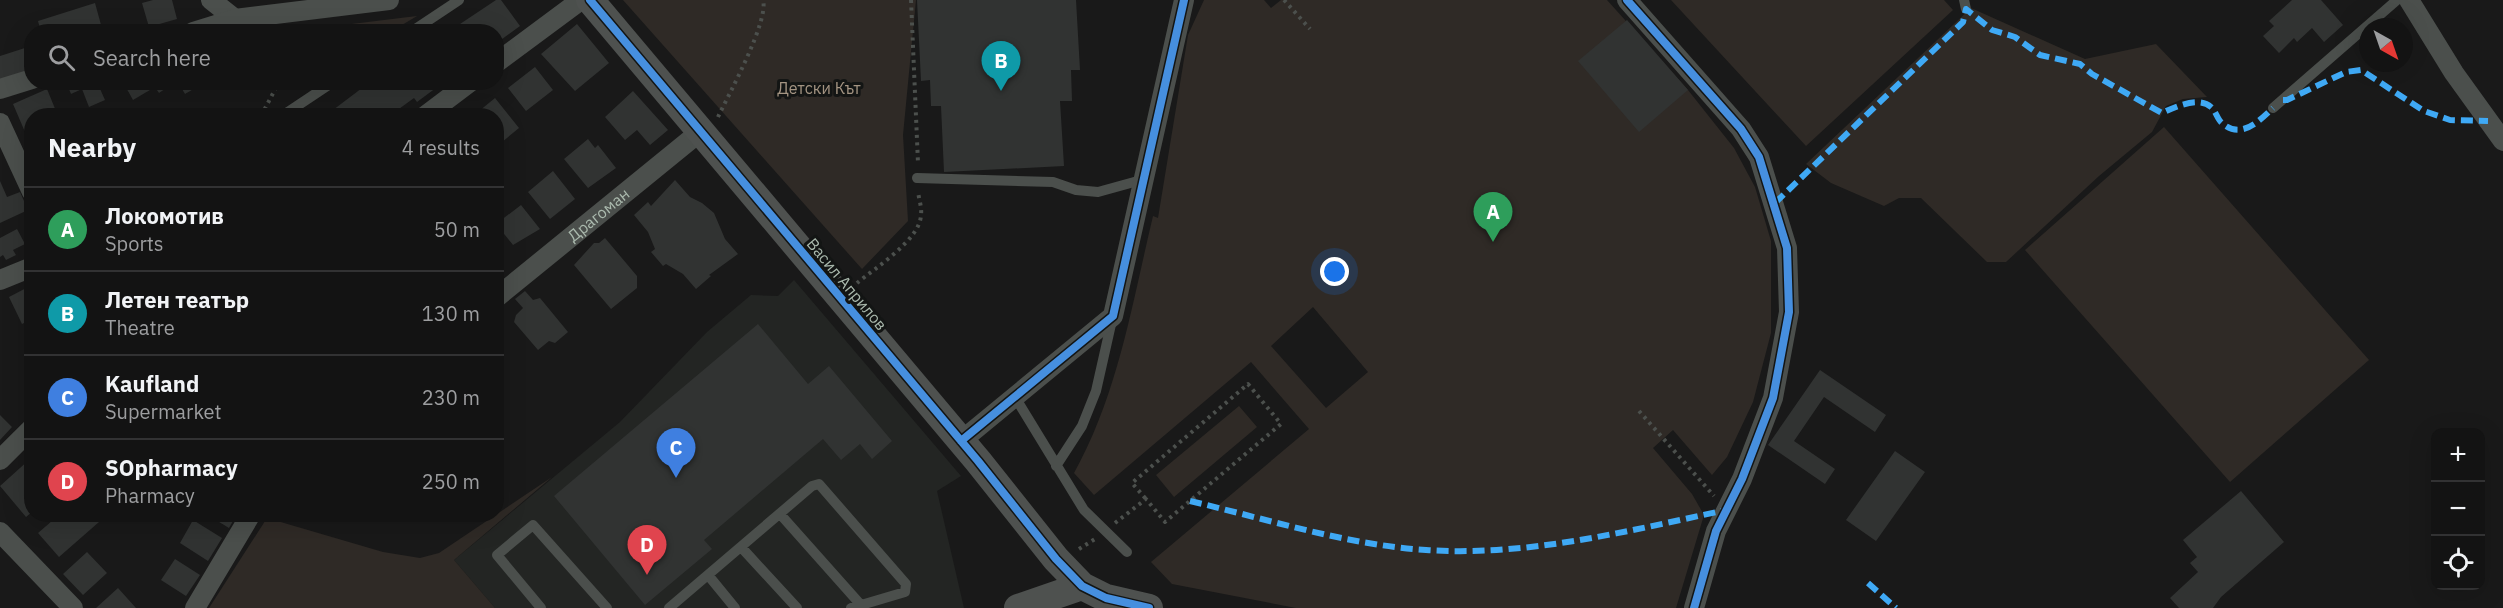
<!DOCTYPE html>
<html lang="en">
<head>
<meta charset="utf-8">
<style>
  body { margin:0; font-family:"IBM Plex Sans",sans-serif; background:#1c1c1c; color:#f1f3f6 }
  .controls { position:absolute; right:18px; bottom:18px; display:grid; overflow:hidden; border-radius:12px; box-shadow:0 6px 24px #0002 }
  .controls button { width:54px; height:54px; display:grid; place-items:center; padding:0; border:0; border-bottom:2px solid #323233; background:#131313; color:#f1f3f6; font:30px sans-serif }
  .compass { position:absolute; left:2359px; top:18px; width:54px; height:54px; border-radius:50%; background:#131313; box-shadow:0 6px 24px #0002; rotate:140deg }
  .you { position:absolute; left:1335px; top:272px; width:21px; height:21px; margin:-15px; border:4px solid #fff; border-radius:50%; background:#1a73e8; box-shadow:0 0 0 9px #1a73e833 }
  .badge { display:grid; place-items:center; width:39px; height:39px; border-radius:50%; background:#778179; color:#fff; font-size:20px; font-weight:700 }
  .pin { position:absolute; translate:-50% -50px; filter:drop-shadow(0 2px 3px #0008) }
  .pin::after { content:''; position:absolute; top:32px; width:21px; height:18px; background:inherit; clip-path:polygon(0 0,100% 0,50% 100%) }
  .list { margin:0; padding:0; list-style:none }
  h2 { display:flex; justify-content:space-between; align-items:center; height:78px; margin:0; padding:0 24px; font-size:26px }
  h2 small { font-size:20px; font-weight:400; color:#9d9ea0 }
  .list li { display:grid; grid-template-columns:39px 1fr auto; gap:18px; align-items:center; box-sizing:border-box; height:84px; padding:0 24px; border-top:2px solid #323233 }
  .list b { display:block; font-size:22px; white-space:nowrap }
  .list p { margin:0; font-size:20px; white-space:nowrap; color:#9d9ea0 }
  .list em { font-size:20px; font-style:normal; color:#9d9ea0 }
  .icon { flex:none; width:33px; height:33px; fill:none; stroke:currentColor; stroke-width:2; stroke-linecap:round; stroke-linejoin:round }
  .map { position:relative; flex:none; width:2503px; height:608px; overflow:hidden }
  .search { position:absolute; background:#131313; box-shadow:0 6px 24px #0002; left:24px; top:24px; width:480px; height:66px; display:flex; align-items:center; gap:15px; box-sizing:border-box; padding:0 21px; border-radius:24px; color:#9d9ea0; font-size:22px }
  .panel { position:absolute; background:#131313; box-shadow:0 6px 24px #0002; left:24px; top:108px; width:480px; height:414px; border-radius:24px }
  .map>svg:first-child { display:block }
  .built { fill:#232523 }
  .green { fill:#2f2a26; fill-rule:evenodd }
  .building { fill:#313332 }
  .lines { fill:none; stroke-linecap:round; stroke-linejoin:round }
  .path { stroke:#4c504d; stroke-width:4; stroke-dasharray:3 4.5; stroke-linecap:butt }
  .lane { stroke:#4b4f4c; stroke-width:10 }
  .street { stroke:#4b4f4c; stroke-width:20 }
  .secondary { stroke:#4e514f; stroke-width:28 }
  .quiet { stroke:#3fa9f5; stroke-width:6; stroke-dasharray:12 6; stroke-linecap:butt }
  .cycleway-casing { stroke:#131514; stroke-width:11 }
  .cycleway { stroke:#468fdf; stroke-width:8 }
  .labels { text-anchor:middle; stroke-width:6; stroke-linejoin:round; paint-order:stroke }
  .park-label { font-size:16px; fill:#a49482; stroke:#131514 }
  .street-label { font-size:16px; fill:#aab9ad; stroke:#131514 }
</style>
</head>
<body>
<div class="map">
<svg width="2503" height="608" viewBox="0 0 2503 608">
  <rect width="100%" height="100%" fill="#191919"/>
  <path class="built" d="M794,280L961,476L937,491L964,608H495L454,560L620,422L707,332L751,295L778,296Z"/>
  <path class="green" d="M623,0H916L903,135L908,221L862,269Z
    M1204,0H1264L1271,8L1281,0H1607L1688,90L1734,148L1755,187L1771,241V333L1753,402L1727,457L1712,475L1673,430L1653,448L1692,494L1704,515L1676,608H1296L1172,584L1151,562L1309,429L1251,362L1094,495L1074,473C1118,394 1132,304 1153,216L1158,218L1188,35ZM1313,307L1368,372L1326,408L1271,346Z
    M1671,0H1944L1953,10L1806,146Z
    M1971,8L2085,59L2156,44L2207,97L2183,99L2166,106L2152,132L2099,176L2006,262H1987L1921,198H1899L1884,206L1831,183L1806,164Z
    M417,16L392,31H302V30Z
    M2164,127L2369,360L2230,482L2025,250Z
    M1239,406L1257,427L1174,497L1156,475Z
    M552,477L454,560L495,608H209L267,518L383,552L420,558L439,553Z"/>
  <path class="building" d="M153,0H172L177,19L149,27L142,3Z
    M496,0H501L520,26L498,42L496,32H448Z
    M917,0H1076L1080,70H1071L1072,101H1060L1064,166L944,172L941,106H931L930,80L921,81Z
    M2292,0H2321L2343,25L2324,42L2312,28L2297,42L2294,38L2279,53L2263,36L2274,26L2269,21Z
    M95,3L103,32H41L38,21Z
    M1627,20L1688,90L1639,132L1578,61Z
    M265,22L270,32H245Z
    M577,24L609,63L575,91L541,54Z
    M28,47L32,71L0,81V56Z
    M535,67L553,90L526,111L508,88Z
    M66,82H97L105,100L89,107L82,89L71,94Z
    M123,82H175L159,93L155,87L133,100Z
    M178,82H212L205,88L202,84L185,94Z
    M370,82H444L417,102L414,98L392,114L391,112L385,116H325Z
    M47,89L58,116H32V138L28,139L13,104Z
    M633,91L668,130L650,145L637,130L625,140L605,117Z
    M495,98L519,128L496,147V116H473Z
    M588,139L595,148L598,145L616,168L588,188L564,159Z
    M553,171L575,199L550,219L528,192Z
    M675,180L690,197L702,203L714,213L725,239L738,254L709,275L711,276L696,289L683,274L666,264L663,266L651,252L655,249L648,232L634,215L648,202L651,206Z
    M0,181L7,197L20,192L28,210L0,223Z
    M521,205L540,229L513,245L496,224Z
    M17,229L25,244L13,250L16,255L6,260L3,255L0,257V238Z
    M605,238L637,276V288L611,309L574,265L594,243H599Z
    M32,285V323L30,320L22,324L9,297Z
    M525,291L533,300L540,298L568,332L555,343L549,341L538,350L514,322L516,315L523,308L515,299Z
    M758,324L808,384L829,366L892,441L872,459L860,444L841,460L823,439L704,540L712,549L645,605L554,496Z
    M1820,370L1886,415L1875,432L1824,397L1794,441L1835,469L1825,484L1768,445Z
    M0,415L12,427L0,440Z
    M1895,451L1925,472L1876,541L1846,520Z
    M30,459L32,512L26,517L0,486Z
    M2241,491L2284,542L2221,597L2213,608H2179L2170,598L2198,572L2190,563L2197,557L2183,540Z
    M60,514H72L77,520L83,514H92L99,522L59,557L38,533Z
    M206,514H237L229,528Z
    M193,520L222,538L208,561L180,543Z
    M87,552L107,573L83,595L63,574Z
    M175,559L200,575L186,596L161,580Z
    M118,588L136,608H96Z"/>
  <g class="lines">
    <path class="path" d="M911,0L918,163
      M1284,0L1310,29
      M261,116L279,82
      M718,117C729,94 769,21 763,0
      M857,283C875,268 920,240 921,215C922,208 919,199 918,192
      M1639,411L1714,496
      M1115,523L1146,499L1165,522L1281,424L1248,384L1132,483L1146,499
      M1079,549L1095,539"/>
    <path class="lane" d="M1964,0L1966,9
      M411,32L459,0
      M2273,108L2397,0
      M282,116L333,82
      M917,178L1053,182L1076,190L1098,192L1145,179
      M1015,397L1084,510L1127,552
      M1056,466L1082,426L1096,391L1112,320
      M780,514L861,605
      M741,547L797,608
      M708,575L735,608
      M541,608L497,555L533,525L607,608
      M669,608L812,486L819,484L906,584L905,592L851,608"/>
    <g class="street">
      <path d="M211,0L235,19"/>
      <path d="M1627,0L1741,129L1759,157L1787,248L1789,312L1773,398L1742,479L1716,531L1694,608"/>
      <path d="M2409,0L2454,73L2503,141"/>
      <path d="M193,32L235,19L389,0"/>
      <path d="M496,63L581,0"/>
      <path d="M0,89L32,79"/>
      <path d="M425,116L470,82"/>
      <path d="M0,123L32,192"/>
      <path d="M0,280L32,267"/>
      <path id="s1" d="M496,298L701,131"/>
      <path d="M961,441L1113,316L1184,0"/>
      <path d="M0,460L32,428"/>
      <path d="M0,532L73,608"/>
      <path d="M195,608L251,514"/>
    </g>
    <path class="secondary" d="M590,0L978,461L1056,559L1082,586L1106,598L1149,608
      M1018,608L1082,586"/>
    <path class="quiet" d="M2283,100H2287L2346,72L2361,70L2424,111L2450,120L2488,121
      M1775,203L1963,22L1966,9L1992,30L2015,37L2040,55L2080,64L2092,74L2162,113C2175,107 2198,96 2211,107C2216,111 2217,119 2222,123C2241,140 2259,121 2273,108
      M1190,501C1267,519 1347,545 1426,550C1526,557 1628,531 1726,510
      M1868,583L1896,608"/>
    <g class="cycleway-casing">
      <path id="cycleway" d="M590,0L978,461L1056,559L1082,586L1106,598L1149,608
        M1627,0L1741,129L1759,157L1787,248L1789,312L1773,398L1742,479L1716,531L1694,608
        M961,441L1113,316L1184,0"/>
    </g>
    <use href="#cycleway" class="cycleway"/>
  </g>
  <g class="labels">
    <g class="park-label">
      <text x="819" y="94">Детски Кът</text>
    </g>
    <g class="street-label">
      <text dy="6" stroke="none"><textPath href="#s1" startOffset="132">Драгоман</textPath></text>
      <text transform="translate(847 284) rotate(50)" y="6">Васил Априлов</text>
    </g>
  </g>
</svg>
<div class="controls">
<button>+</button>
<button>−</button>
<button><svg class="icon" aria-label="locate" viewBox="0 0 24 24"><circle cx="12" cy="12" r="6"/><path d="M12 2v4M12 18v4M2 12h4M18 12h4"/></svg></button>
</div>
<svg class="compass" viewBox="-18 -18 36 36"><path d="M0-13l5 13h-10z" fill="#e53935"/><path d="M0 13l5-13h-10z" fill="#9d9ea0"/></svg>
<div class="you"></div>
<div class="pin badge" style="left:1493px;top:242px;background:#2e9e5b">A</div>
<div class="pin badge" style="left:1001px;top:91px;background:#0f9aa8">B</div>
<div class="pin badge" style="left:676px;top:478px;background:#3f7fe0">C</div>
<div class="pin badge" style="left:647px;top:575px;background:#e0444e">D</div>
<div class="search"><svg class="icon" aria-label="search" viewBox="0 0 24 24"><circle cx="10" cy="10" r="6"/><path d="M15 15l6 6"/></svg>Search here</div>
<section class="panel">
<h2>Nearby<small>4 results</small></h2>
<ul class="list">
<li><span class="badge" style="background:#2e9e5b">A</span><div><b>Локомотив</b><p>Sports</p></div><em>50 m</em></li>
<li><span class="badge" style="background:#0f9aa8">B</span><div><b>Летен театър</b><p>Theatre</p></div><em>130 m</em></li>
<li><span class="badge" style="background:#3f7fe0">C</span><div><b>Kaufland</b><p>Supermarket</p></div><em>230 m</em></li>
<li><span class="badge" style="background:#e0444e">D</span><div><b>SOpharmacy</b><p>Pharmacy</p></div><em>250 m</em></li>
</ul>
</section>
</div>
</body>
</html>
